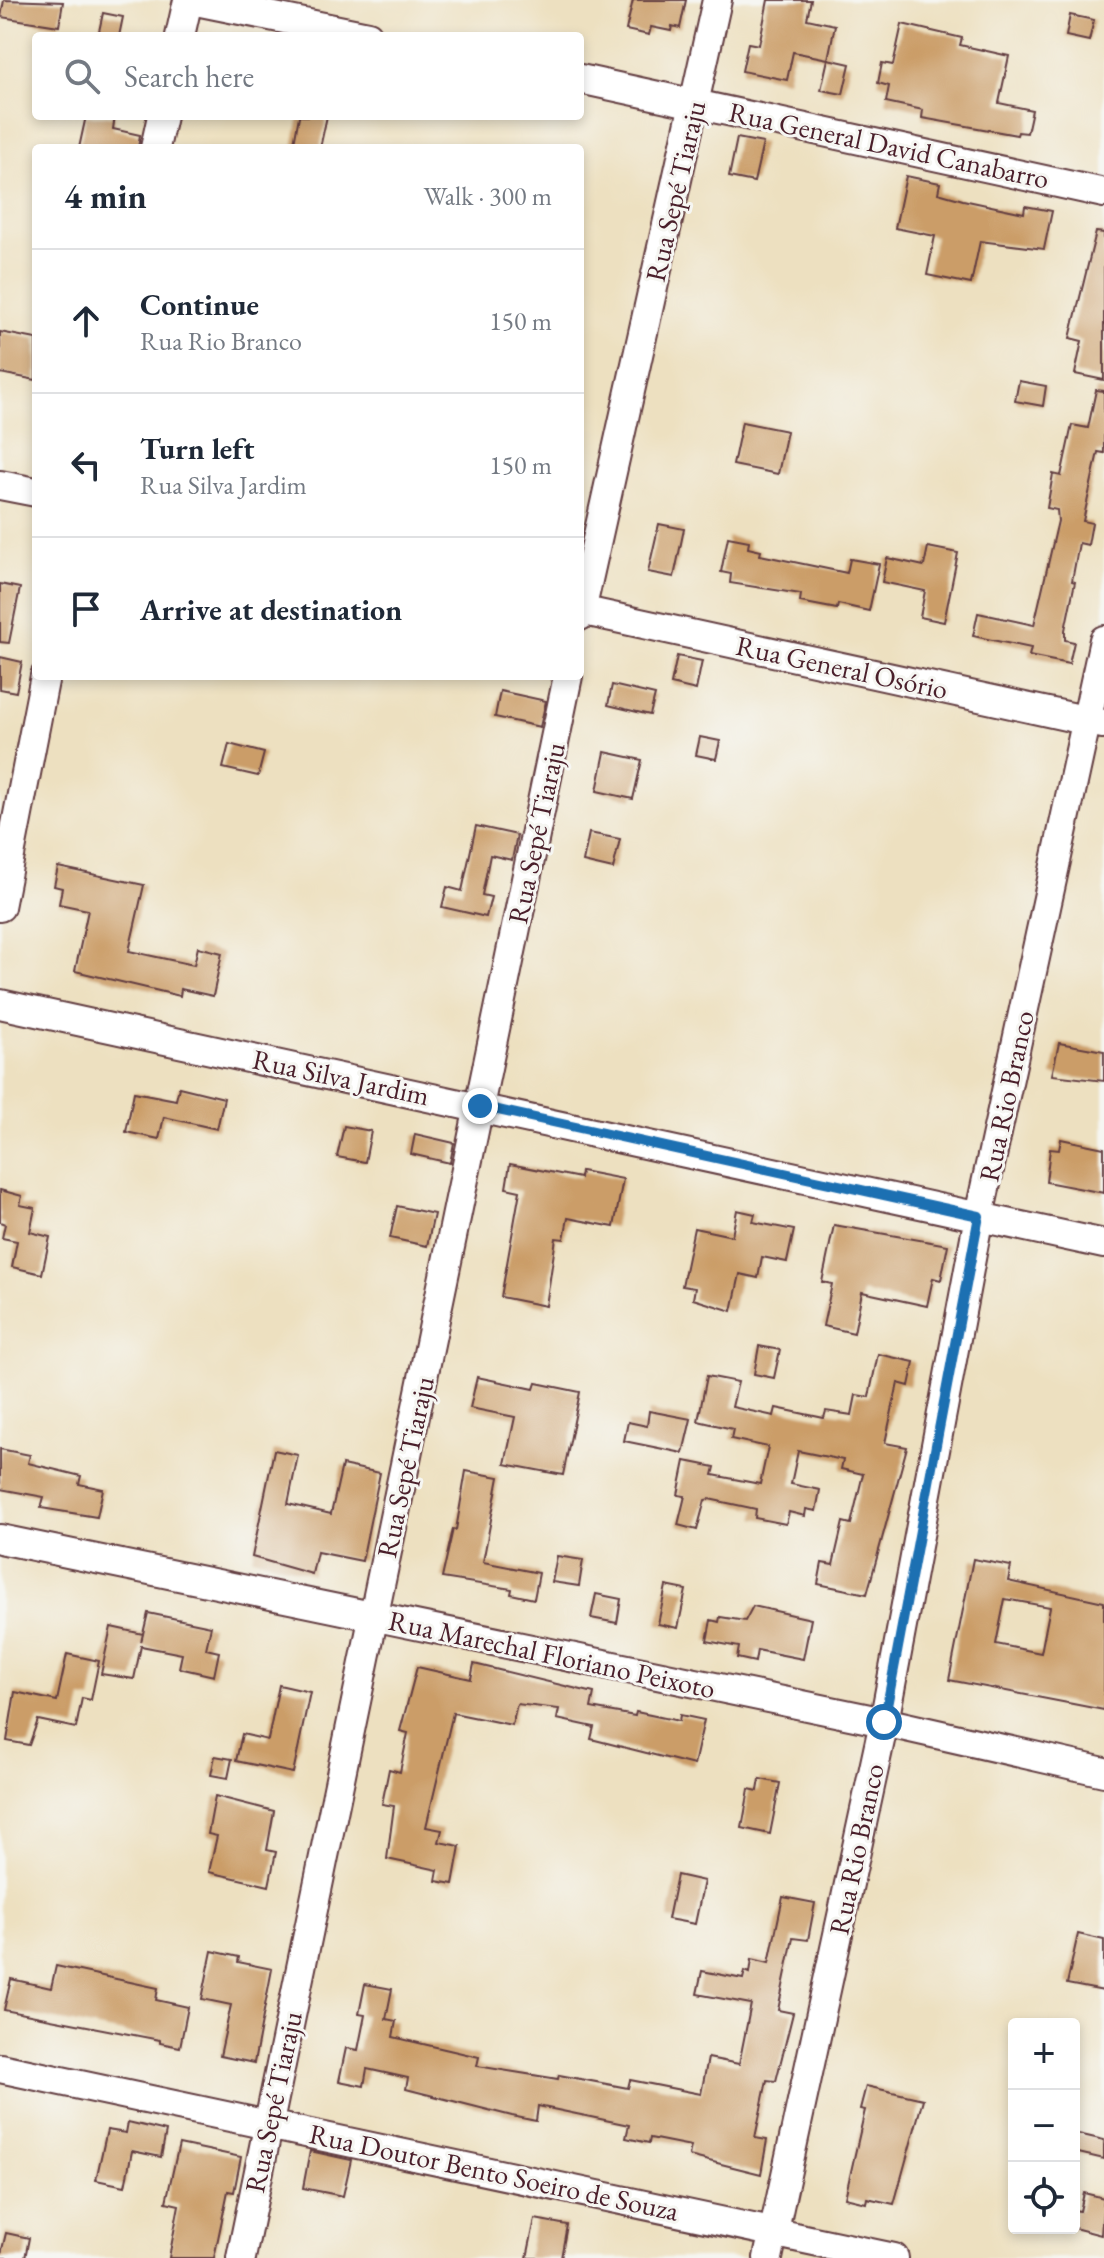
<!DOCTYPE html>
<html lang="en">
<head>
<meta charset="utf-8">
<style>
  body { margin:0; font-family:"EB Garamond",serif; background:#f2f2f3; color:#1f2937 }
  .controls { position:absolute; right:24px; bottom:24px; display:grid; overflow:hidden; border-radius:8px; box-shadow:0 4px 12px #0003 }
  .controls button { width:72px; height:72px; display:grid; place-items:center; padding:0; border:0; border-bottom:2px solid #e0e1e3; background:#fff; color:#1f2937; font:40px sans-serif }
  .stop { position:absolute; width:24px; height:24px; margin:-18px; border:6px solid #1f6fb2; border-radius:50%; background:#fff }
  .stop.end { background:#1f6fb2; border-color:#fff; box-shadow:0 2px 8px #0008 }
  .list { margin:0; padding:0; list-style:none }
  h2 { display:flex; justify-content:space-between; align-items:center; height:104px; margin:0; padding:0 32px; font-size:34px }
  h2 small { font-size:26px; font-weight:400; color:#747a83 }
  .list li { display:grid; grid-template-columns:52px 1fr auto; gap:24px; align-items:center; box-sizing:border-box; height:144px; padding:0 32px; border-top:2px solid #e0e1e3 }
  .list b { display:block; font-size:30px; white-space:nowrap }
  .list p { margin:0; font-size:26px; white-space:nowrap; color:#747a83 }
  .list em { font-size:26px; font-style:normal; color:#747a83 }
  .icon { flex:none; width:44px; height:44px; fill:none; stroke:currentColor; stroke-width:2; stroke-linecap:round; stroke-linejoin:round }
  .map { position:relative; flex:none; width:1104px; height:2258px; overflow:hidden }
  .search { position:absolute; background:#fff; box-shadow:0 4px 12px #0003; left:32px; top:32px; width:552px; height:88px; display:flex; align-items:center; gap:20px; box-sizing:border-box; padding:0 28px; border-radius:8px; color:#747a83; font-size:30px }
  .panel { position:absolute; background:#fff; box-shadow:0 4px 12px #0003; left:32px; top:144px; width:552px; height:536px; border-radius:8px }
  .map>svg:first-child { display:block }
  .building { fill:#cb9d68; fill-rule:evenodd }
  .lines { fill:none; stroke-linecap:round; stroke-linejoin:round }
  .street-casing { stroke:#623c41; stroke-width:32 }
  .street { stroke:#fff; stroke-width:28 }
  .route { stroke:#1f6fb2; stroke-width:10 }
  .labels { text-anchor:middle; stroke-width:6; stroke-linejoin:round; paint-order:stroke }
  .street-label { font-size:28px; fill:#4a1f2b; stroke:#f6f6f2 }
</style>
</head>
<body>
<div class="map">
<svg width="1104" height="2258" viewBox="0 0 1104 2258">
  <rect width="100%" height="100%" fill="#f6f6f2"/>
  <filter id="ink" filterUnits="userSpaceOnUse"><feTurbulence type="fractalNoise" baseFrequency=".0125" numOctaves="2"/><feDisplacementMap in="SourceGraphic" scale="16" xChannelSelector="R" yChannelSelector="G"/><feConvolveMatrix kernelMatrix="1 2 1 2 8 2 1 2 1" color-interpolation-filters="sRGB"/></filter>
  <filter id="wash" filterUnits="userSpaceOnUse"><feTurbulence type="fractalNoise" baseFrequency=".006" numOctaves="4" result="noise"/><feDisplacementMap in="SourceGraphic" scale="32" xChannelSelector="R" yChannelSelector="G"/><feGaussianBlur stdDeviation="1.8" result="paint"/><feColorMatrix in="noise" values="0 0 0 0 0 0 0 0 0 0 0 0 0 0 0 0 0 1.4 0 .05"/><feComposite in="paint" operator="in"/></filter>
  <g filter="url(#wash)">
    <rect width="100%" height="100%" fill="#ede0c0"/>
    <g id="blocks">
      <path class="building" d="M4,0L63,2L59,26L1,17Z
        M633,0H686L680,28L672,26L671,31L651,27L649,35L626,30Z
        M768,0H811L807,19L835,25L828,59L793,52L787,80L742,71L748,43L759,45Z
        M103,13L123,17L119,36H98Z
        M1070,15L1094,20L1089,41L1066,36Z
        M902,24L962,38L960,45L1009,56L999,103L1032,110L1027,133L1018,132L1017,135L922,118L923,110L886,102L889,86L878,83L882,63L893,65Z
        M828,59L850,64L843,94L821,90Z
        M86,116H115L113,129L140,135L138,148H79Z
        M299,116H327L320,148H293Z
        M737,138L763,143L754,182L729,177Z
        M906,176L940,183L938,193L963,200L1024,213L1025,206L1052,211L1044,249L980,241L971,284L927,275L935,236L895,228Z
        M1096,232L1104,233V380L1075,374L1082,341L1070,338Z
        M0,332L36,339V380L0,373Z
        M1019,381L1046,386L1043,406L1015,401Z
        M1096,390L1104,391V453L1098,452L1083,521L1092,523L1088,545L1079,543L1072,581L1075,582L1065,630V640L1074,642L1069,664L1029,656L1031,648L973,636L978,613L1034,625L1058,521L1057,510L1047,508L1053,474L1061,476L1072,425L1088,428Z
        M742,422L787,431L778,474L733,465Z
        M659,524L684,529L674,577L648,572Z
        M728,537L749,541L748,548L761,551L760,555L847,573L850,559L879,564L869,611L838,604L837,609L800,602L801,594L730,583L731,574L721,572Z
        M928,547L958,553L944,622L920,617L925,591L882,582L887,558L924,566Z
        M0,584L20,588L9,643L0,642Z
        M677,656L702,661L696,690L671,684Z
        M0,657L22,662L16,692L0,689Z
        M612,685L655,695L650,715L608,705Z
        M500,691L546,701L540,727L495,717Z
        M700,737L720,741L716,759L696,755Z
        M229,744L264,753L258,776L223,768Z
        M605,752L642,760L633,799L597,791Z
        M476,826L517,835L512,860L490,855L482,895L491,897L486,917L442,907L447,887L462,891Z
        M589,833L620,839L613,869L583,862Z
        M58,867L144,885L129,951L194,965L198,947L222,953L213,996L181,989L180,996L75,971L88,910L59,904L62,888L54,886Z
        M1059,1043L1104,1051V1081L1052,1075Z
        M179,1087L224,1098L217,1129L164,1117L159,1139L126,1132L134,1092L176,1100Z
        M344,1126L371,1131L365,1162L337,1157Z
        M415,1134L454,1143L450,1163L411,1154Z
        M1061,1139L1104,1148V1193L1046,1182L1050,1149L1059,1150Z
        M510,1164L580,1178L581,1171L623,1179L614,1227L568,1218L564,1239L556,1238L546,1306L501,1297L520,1191L506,1188Z
        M0,1190L22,1196L20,1205L35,1208L30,1232L50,1237L42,1274L12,1267L17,1241L2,1238L5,1224L0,1222Z
        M397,1206L434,1214L427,1246L390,1238Z
        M737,1210L755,1214L753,1222L794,1230L787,1262L762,1257L758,1278L740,1274L732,1311L693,1299L695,1288L682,1286L694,1228L732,1236Z
        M834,1225L948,1245L941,1280L933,1278L927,1306L862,1292L854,1333L823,1326L832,1284L822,1282Z
        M759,1346L780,1350L774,1378L754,1374Z
        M878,1354L914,1362L909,1386L898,1383L885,1443L907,1447L867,1594L818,1584L822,1563L833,1565L843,1522L851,1524L863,1474L841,1469L843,1460L798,1451L791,1484L820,1490L816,1511L806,1509L805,1516L789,1512L786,1524L755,1518L756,1509L709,1499L705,1500L697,1530L678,1525L685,1496L678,1495L685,1461L715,1467L713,1475L760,1484L768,1447L731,1439L733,1429L698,1421L707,1376L738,1382L732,1407L774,1416L776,1408L824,1418L826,1411L852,1415L856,1395L869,1397Z
        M477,1377L534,1389L536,1383L580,1392L563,1475L505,1464L515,1417L470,1408Z
        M649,1411L691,1419L683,1453L624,1441L628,1422L647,1426Z
        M0,1449L30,1455L28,1463L81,1476L79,1484L103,1489L97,1517L41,1508L44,1497L0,1489Z
        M274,1450L298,1455L288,1504L331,1514L342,1465L380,1473L362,1561L317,1552L312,1574L252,1557Z
        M466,1471L499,1477L483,1562L539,1573L534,1599L511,1594L512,1589L442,1578L453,1529L456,1530Z
        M557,1556L583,1560L579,1586L552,1582Z
        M973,1559L1011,1566L1008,1581L1104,1602V1710L949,1680ZM1005,1599L1050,1607L1041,1653L996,1644Z
        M666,1586L686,1590L678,1628L658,1624Z
        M596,1594L621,1599L617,1623L591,1618Z
        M753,1606L811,1619L803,1659L757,1650L755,1662L737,1658L739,1647L707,1641L711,1620L719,1622L720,1617L745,1621Z
        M148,1613L211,1626L206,1649L219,1652L214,1676L179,1668L182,1654L141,1646L134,1679L101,1674L111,1627L143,1634L141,1642Z
        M67,1654L99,1661L91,1700L82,1698L76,1728L38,1720L29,1745L7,1741L15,1692L57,1701Z
        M474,1664L594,1693L591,1708L635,1716L636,1712L679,1721L680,1715L704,1720L694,1765L591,1739L594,1727L557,1719L559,1709L517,1704L512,1725L453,1713L426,1827L442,1830L439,1842L460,1846L453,1884L436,1881L438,1870L387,1859L394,1806L382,1804L389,1769L400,1772L408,1733L400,1731L417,1667L471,1679Z
        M279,1685L310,1692L293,1773L236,1761L242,1734L268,1740Z
        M215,1756L232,1759L228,1778L211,1775Z
        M760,1779L780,1783L770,1834L742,1828L749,1789L758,1791Z
        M215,1796L274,1811L267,1850L276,1852L269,1886L209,1872L217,1836L208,1834Z
        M677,1875L704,1881L695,1924L668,1919Z
        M783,1897L815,1903L808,1940L793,1938L778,2010L793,2013L776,2081L767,2080L755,2138L767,2140L761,2174L689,2156L691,2146L650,2138L649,2143L626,2138L629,2125L538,2106L536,2121L512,2116L406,2089L408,2078L367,2069L364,2086L339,2081L346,2048L358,2050L365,2015L359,2014L365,1984L392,1989L386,2019L396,2021L393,2037L479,2057L477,2066L558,2079L559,2075L628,2088L630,2080L701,2094L708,2058L739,2064L751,2004L697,1994L702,1971L743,1979L745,1971L750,1973L752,1959L769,1963Z
        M1078,1934L1104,1940V1991L1067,1984Z
        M212,1951L239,1957L238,1962L272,1969L254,2063L220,2056L231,2005L202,1999Z
        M56,1966L158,1988L156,2000L188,2007L180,2047L160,2043V2040L4,2010L11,1979L51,1988Z
        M866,2086L923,2099L894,2204L867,2198L866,2203L845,2198L865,2110L860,2109Z
        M128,2122L166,2131L161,2157L132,2151L125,2186L96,2180L107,2130L126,2133Z
        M1074,2133L1104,2140V2159L1074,2152Z
        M179,2144L241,2157L234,2192L228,2191L214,2258H169L179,2205L166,2202Z
        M310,2151L351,2160L343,2196L303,2188Z
        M1084,2193L1104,2198L1101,2235L1074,2228V2210L1080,2211Z
        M535,2219L567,2225L561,2258H527Z
        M6,2233L29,2238L25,2258H0Z"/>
    </g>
  </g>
  <g filter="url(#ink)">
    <use href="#blocks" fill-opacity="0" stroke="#623c41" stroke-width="2"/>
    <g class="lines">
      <g class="street-casing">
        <path id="street" d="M191,0L368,36
          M180,36L188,0
          M580,79L1104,193
          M155,148L162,116
          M0,485L36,492
          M580,610L1103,724
          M580,616L717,0
          M0,907L45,676
          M0,1004L1104,1244
          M0,1539L884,1722L1104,1772
          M0,2068L894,2258
          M241,2258L568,676
          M768,2258L884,1722L979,1216L1104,640"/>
      </g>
      <use href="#street" class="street"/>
    </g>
  </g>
  <g class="lines" filter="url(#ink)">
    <path class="route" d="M480,1106L979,1216L884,1722"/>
  </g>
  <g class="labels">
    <g class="street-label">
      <text transform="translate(889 145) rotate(12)" y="10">Rua General David Canabarro</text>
      <text transform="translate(675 191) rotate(-77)" y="10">Rua Sepé Tiaraju</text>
      <text transform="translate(842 667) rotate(12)" y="10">Rua General Osório</text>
      <text transform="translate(536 833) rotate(-78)" y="10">Rua Sepé Tiaraju</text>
      <text transform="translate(341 1077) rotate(12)" y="10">Rua Silva Jardim</text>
      <text transform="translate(1006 1096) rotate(-78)" y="10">Rua Rio Branco</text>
      <text transform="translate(405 1467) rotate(-78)" y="10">Rua Sepé Tiaraju</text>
      <text transform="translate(552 1654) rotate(12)" y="10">Rua Marechal Floriano Peixoto</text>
      <text transform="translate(856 1849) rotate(-78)" y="10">Rua Rio Branco</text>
      <text transform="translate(273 2102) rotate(-78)" y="10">Rua Sepé Tiaraju</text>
      <text transform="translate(494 2172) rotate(12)" y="10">Rua Doutor Bento Soeiro de Souza</text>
    </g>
  </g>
</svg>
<div class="controls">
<button>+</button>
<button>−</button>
<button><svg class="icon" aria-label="locate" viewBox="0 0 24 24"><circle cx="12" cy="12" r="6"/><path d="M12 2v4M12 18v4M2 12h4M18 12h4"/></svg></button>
</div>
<div class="stop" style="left:884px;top:1722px"></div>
<div class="stop end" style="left:480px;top:1106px"></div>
<div class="search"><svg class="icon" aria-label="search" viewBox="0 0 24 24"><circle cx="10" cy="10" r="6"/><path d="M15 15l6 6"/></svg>Search here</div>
<section class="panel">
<h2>4 min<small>Walk · 300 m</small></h2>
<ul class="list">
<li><svg class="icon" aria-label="ahead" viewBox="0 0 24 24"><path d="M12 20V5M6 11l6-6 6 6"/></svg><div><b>Continue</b><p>Rua Rio Branco</p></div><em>150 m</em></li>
<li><svg class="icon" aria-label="left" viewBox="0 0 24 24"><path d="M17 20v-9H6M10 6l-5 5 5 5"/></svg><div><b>Turn left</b><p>Rua Silva Jardim</p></div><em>150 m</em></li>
<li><svg class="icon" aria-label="arrive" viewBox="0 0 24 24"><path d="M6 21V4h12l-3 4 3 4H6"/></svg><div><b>Arrive at destination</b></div></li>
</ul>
</section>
</div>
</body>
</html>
